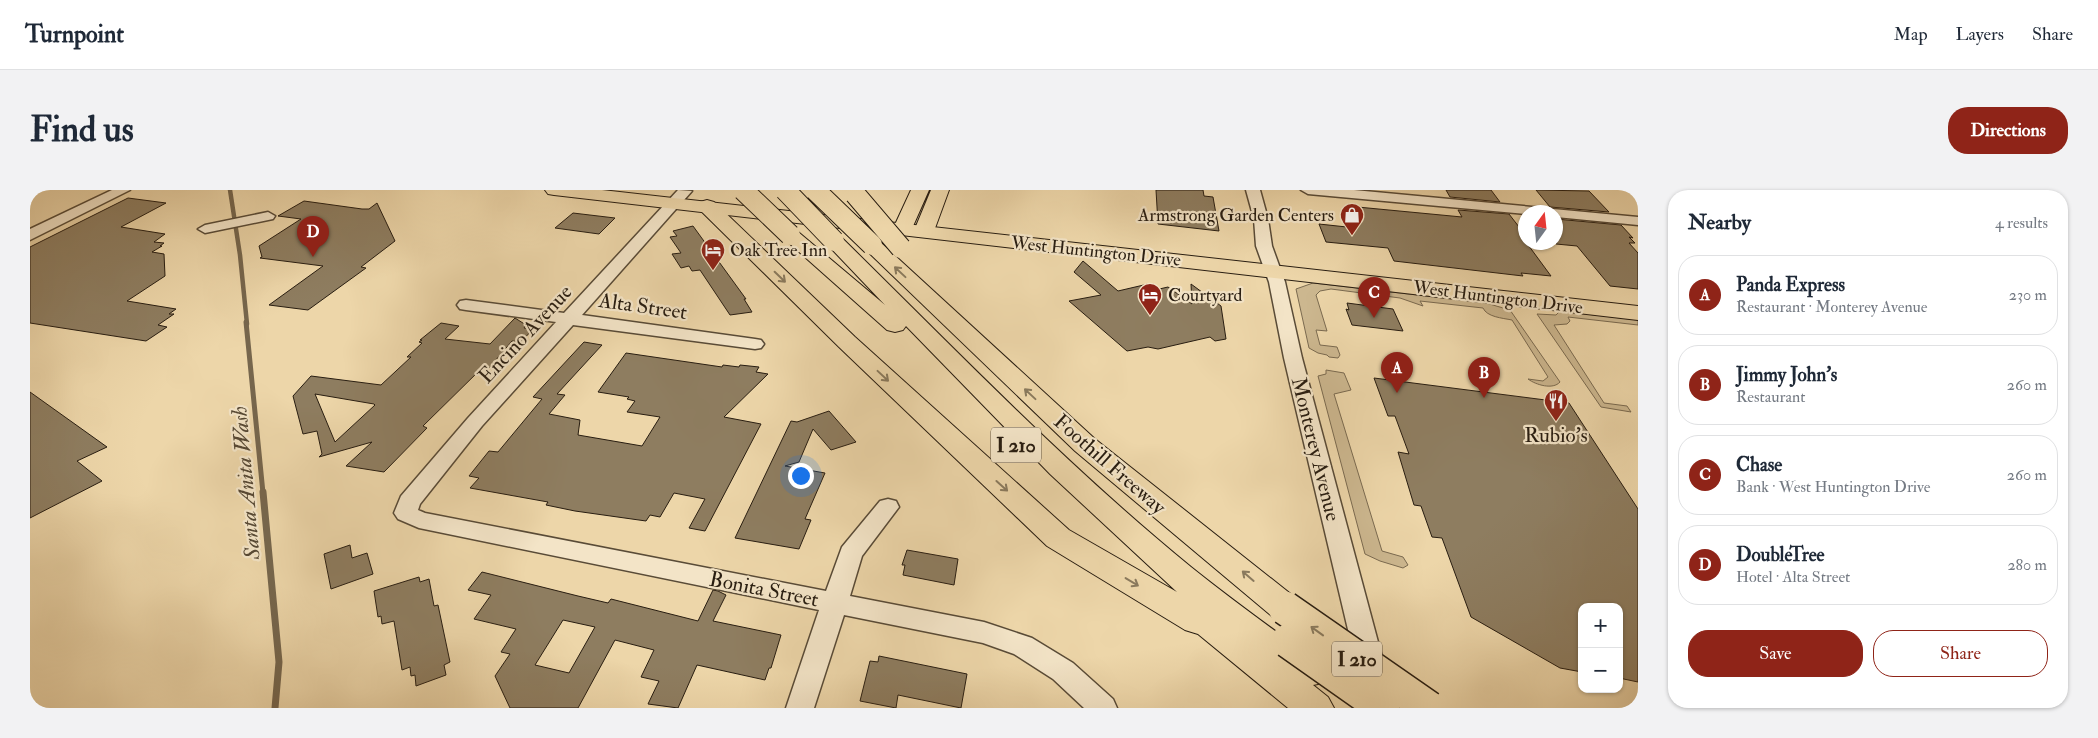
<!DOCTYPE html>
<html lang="en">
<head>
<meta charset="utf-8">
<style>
  body { margin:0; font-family:"IM FELL Double Pica",serif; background:#f2f2f3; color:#1f2937 }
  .controls { position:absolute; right:15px; bottom:15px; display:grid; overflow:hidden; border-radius:10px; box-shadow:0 1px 4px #0004 }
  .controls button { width:45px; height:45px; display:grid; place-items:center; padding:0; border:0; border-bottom:1px solid #e0e1e3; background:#fff; color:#1f2937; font:25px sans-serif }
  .compass { position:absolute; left:1488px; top:15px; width:45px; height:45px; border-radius:50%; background:#fff; box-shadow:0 1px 4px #0004; rotate:15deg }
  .you { position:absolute; left:770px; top:285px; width:18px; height:18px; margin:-12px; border:4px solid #fff; border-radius:50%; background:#1a73e8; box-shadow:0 0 0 8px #1a73e833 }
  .badge { display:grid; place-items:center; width:32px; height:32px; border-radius:50%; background:#8f2418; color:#fff; font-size:16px; font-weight:700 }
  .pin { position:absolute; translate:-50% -41px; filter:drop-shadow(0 1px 2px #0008) }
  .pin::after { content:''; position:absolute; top:26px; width:18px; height:15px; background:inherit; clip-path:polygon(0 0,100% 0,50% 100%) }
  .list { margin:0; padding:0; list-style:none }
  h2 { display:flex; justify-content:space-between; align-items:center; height:65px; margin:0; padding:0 20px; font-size:21px }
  h2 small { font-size:16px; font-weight:400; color:#747a83 }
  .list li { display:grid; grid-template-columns:32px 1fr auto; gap:15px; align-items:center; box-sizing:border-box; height:80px; margin:0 10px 10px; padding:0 10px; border:1px solid #e0e1e3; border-radius:20px }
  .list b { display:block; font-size:19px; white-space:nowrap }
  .list p { margin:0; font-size:16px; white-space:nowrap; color:#747a83 }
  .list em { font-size:16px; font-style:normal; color:#747a83 }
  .actions { display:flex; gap:10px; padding:15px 20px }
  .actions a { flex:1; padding:11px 0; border:1px solid #8f2418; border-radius:20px; text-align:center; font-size:18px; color:#8f2418 }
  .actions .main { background:#8f2418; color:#fff }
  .map { position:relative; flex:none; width:1608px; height:518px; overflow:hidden; border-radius:20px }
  header { display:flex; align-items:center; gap:30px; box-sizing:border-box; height:70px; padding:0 25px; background:#fff; border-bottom:1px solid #e0e1e3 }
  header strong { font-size:24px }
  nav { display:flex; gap:28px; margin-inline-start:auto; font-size:18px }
  .intro { display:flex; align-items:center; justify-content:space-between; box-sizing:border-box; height:120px; padding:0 30px }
  h1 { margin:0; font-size:35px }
  .button { padding:12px 22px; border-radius:20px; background:#8f2418; color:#fff; font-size:18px; font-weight:700 }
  main { display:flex; gap:30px; padding:0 30px }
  aside { flex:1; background:#fff; border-radius:20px; box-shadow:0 1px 4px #0004 }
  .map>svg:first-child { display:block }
  .green { fill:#ccb78f; stroke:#7a6a50 }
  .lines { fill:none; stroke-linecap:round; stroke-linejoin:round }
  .stream-far2 { stroke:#76664d; stroke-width:4.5 }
  .stream-far1 { stroke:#76664d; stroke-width:5 }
  .stream { stroke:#76664d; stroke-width:7 }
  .building { fill:#8e7d60; stroke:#281d11; fill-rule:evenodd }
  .minor-casing { stroke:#594b37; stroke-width:3 }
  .major-casing { stroke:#281d11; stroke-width:2 }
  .highway-casing { stroke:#281d11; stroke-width:2 }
  .minor { fill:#f3e4c7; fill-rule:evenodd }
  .major { fill:#edd6a9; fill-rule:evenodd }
  .highway { fill:#edd6a9; fill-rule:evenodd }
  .highway-bridge-far1-casing { stroke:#281d11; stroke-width:22; stroke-linecap:butt }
  .highway-bridge-casing { stroke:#281d11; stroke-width:36; stroke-linecap:butt }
  .highway-bridge-far1 { stroke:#edd6a9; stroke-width:20 }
  .highway-bridge { stroke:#edd6a9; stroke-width:33 }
  .oneway { stroke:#8a7a5d }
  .labels { text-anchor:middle; stroke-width:4.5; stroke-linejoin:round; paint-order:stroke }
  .far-poi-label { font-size:18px; fill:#281d11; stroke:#f3e4c7; text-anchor:start }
  .far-street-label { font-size:18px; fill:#281d11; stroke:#f3e4c7 }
  .shield { fill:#f3e4c7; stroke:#655948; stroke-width:1 }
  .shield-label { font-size:20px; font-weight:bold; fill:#281d11 }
  .street-label { font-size:21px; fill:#281d11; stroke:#f3e4c7 }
  .poi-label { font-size:21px; fill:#281d11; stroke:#f3e4c7 }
  .water-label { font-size:22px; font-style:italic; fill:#564834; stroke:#f3e4c7 }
</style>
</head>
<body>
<header>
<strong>Turnpoint</strong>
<nav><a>Map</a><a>Layers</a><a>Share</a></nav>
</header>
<div class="intro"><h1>Find us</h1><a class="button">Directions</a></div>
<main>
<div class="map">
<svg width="1608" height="518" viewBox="0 0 1608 518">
  <rect width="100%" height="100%" fill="#edd6a9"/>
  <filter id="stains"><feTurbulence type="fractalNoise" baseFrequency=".004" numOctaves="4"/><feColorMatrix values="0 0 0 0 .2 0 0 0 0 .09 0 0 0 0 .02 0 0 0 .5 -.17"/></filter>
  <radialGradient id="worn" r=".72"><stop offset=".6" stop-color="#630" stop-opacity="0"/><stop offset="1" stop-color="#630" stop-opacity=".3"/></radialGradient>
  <path class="green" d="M1283,93L1456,113L1480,120L1530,192C1523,200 1506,195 1498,189L1513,191L1518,187L1482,130C1472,128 1457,127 1453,118L1390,111L1393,116L1370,108L1301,99L1290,101L1286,105L1297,141L1286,140L1290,155L1307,157L1310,165L1308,168L1299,167L1297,165L1288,163L1279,158L1266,99Z
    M1530,121L1608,130V135L1538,127L1540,131L1537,134L1524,135L1574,213L1597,216L1601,222L1571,217L1507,124L1526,125Z
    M1296,180L1314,183L1321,200L1304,204L1352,361L1373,367L1378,375L1373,378L1350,371L1335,364L1288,186L1296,184Z"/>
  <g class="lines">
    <path class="stream-far2" d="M200,0L210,65L217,134"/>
    <path class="stream-far1" d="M216,132L233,303"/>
    <path class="stream" d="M233,302L249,472L245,518"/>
  </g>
  <path class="building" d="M1126,0H1173L1174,6L1183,7L1189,41L1128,34Z
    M1416,0H1461L1470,12L1420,7Z
    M1506,0L1559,1L1579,22L1520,17Z
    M98,8L136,13L91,37L135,44L124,52L134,53L130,56H132L122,62L134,64L135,86L97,111L146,119L139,124H144L128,135L137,137L116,151L0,133V57Z
    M274,11L332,19H339L347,13L365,51L331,77L336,78L278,120L239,115L293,76L230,68L232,67L229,56L271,29L248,26Z
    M1317,16L1432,27L1428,20L1479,24L1496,46V52L1521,86L1491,83L1493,86L1364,71L1358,58L1296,52L1289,34L1326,38Z
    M543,23L585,28L569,44L525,38Z
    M1526,29L1591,35L1603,48L1599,47L1605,53H1599L1608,63V99L1580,96L1547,56L1526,54Z
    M663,36L716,109H714L722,122L700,125L670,80L662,81L659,76L651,78L642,64L651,63L640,47L647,46L643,41Z
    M1053,71L1088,101L1118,94L1125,100L1138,97L1162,114L1161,94L1191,116L1196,149L1185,151L1180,147L1128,159L1118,157L1097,161L1039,111L1071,105L1044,82Z
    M1317,113L1363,119L1373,141L1322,135L1316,119L1319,120Z
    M485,128L496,135L494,138L503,139L491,152L482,151L459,178L453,177L393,236L397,238L354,282L316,276L342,252L289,267L292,264L287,241L273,244L263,206L281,186L351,195L381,167H377L392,153L389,152L392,150H390L411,133L429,136L415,149L460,154ZM285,204L344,214L345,215L305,252Z
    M554,152L572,155L527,204L535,205L519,224L550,230L548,245L612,256L630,227L597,222L605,211L597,209L599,207L568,202L596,163L692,177L693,175L709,177L710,175L729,177L726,182L738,184L694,227L731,234L675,341L659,338L675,309L644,303L630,327L620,325L616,331L545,321L516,315L518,312L440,298L449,288L439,286L459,261L468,262L512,209L503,207Z
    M1344,188L1539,213L1608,319V492L1589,488V417H1552V482L1530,478L1441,427L1412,348L1402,347L1391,316L1384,315L1368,262L1379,264L1365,226H1358Z
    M0,202L77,257L47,271L72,291L0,328Z
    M799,221L826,252L801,260L783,239L769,272L755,276L795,283L775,329L781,330L769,359L705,348L761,231L767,232Z
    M320,355L322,368L337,363L343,384L301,399L294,364Z
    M877,360L928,369L924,395L873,385L875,375H872Z
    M452,382L548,406L578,413L581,409L668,431L683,400L688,401L696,405L683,431L751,445L741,478H739L735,490L667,475L648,518L618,514L629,491L611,487L624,460L585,450L548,518H480L465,486L480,464L471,462L486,439L444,429L461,405L438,400ZM533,430L565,437L539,483L505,475Z
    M389,387L390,392L399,389L404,416L408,415L420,472L414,475L416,485L386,496L385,485L381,486L380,477L372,480L364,431L352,434L351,426L348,427L344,401Z
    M849,466L937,484L931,518L868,505L866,518L830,511L840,471L848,472Z"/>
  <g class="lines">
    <g class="minor-casing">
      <path id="minor" d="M82,0H100L0,50V39Z
        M648,0L662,1L552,125L725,149L731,150L734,154L731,158L725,159L543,135L452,236L390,314L388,320L395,323L796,401L812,357L850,311L858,309L866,311L869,317L832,366L820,406L954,432L1002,448L1043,473L1083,509L1087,518H1054L1023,489L984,464L953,453L814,425L784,518H756L789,420L389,338L368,329L364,323L371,306L438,228L526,132L436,120L430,119L427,115L430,111L436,110L534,123Z
        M1216,0H1230L1238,29L1242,56L1255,92L1272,168L1356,482L1352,490L1342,494L1332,490L1328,482L1254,168L1239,92L1226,56L1224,29Z
        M1271,0H1324L1608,27V35L1526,27V22H1496V24L1278,4Z
        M238,22L245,26L243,29L175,43L168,39L175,35Z"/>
    </g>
    <g class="major-casing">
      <path id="major" d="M515,0H572L1608,116V130L524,5L518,4Z"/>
    </g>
    <g class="highway-casing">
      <path id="highway" d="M881,0H899L880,43H866L863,39Z
        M901,0H919L904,41L901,45H887L884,41Z
        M677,10L684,12L825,147L1039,340L1147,402L1020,284L876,136L873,140L865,142L857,140L750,45L753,41H767L855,115L794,51L797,47H811C925,159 1036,275 1161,377C1202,410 1245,441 1288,472L1293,483L1288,494L1283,495L1298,507L1304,518H1258L1168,444L1155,440L1017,356L809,157L670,20L668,16L670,12Z
        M842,49L849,51L1065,249L1267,409L1272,418L1267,427L1255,431L1243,427L1045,261L835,59L832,55L835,51Z"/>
    </g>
    <use href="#minor" class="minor"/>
    <use href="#major" class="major"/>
    <use href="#highway" class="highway"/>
    <g class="highway-bridge-far1-casing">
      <path id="highway-bridge-far1" d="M713,0L760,45
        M755,0L804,51
        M785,0L842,55
        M825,4L871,58"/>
    </g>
    <g class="highway-bridge-casing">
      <path id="highway-bridge" d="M1255,418L1399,518
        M1258,451L1353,518"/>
    </g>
    <use href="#highway-bridge-far1" class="highway-bridge-far1"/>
    <use href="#highway-bridge" class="highway-bridge"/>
  </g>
  <defs><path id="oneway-shaft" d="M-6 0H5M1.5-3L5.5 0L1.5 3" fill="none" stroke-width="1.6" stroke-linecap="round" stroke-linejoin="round" transform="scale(1.25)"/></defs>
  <g class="oneway">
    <use href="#oneway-shaft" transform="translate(870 82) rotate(-137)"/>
    <use href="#oneway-shaft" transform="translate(750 87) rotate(44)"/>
    <use href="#oneway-shaft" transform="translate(853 186) rotate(43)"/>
    <use href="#oneway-shaft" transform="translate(1000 204) rotate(-137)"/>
    <use href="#oneway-shaft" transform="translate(972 296) rotate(42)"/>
    <use href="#oneway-shaft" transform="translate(1218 386) rotate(-139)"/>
    <use href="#oneway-shaft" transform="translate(1102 392) rotate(31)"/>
    <use href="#oneway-shaft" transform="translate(1287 441) rotate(-144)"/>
  </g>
  <defs>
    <g id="shop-pin" transform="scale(1.25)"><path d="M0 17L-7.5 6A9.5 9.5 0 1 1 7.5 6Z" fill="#8f2418" stroke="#f3e4c7"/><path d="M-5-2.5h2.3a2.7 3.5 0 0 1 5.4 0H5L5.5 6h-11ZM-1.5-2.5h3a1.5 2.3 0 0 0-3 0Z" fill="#fff"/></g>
    <g id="hotel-pin" transform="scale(1.25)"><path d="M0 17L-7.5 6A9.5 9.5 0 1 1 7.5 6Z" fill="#8f2418" stroke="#f3e4c7"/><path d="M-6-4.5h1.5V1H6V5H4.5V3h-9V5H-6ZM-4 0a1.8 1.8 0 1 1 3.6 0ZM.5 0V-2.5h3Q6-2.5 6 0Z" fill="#fff"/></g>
    <g id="restaurant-pin" transform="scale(1.25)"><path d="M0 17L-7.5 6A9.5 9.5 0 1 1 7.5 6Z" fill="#8f2418" stroke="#f3e4c7"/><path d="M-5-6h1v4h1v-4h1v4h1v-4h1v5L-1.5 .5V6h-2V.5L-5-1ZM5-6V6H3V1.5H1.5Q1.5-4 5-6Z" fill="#fff"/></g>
  </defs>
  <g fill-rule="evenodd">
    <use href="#shop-pin" x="1322" y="25"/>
    <use href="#hotel-pin" x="683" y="60"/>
    <use href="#hotel-pin" x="1120" y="105"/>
    <use href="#restaurant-pin" x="1526" y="211"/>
  </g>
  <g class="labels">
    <g class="far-poi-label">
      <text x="1304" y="31" text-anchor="end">Armstrong Garden Centers</text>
      <text x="700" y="66">Oak Tree Inn</text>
      <text x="1138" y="111">Courtyard</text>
    </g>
    <g class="far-street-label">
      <text transform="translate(1066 61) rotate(6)" y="6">West Huntington Drive</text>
      <text transform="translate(1468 107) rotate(7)" y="6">West Huntington Drive</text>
    </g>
    <g class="shield">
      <rect x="961" y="237.5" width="50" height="35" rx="4"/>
      <rect x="1302" y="451.5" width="50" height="35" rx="4"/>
    </g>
    <g class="shield-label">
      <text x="986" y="262">I 210</text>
      <text x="1327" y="476">I 210</text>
    </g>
    <g class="street-label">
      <text transform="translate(613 116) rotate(8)" y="7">Alta Street</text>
      <text transform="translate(495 144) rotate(-47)" y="7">Encino Avenue</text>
      <text transform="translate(1286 259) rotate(76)" y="7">Monterey Avenue</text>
      <text transform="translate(1080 274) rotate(41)" y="7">Foothill Freeway</text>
      <text transform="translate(734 399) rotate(11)" y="7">Bonita Street</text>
    </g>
    <g class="poi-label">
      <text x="1526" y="252">Rubio's</text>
    </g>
    <g class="water-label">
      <text transform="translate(215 293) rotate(-95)" y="8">Santa Anita Wash</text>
    </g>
  </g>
  <rect width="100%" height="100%" filter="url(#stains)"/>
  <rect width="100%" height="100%" fill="url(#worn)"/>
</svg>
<div class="controls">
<button>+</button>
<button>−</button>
</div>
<svg class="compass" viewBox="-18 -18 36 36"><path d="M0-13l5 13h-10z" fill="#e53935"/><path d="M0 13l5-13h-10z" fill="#747a83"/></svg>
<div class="you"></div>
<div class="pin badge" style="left:1367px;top:203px">A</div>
<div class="pin badge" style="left:1454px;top:208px">B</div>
<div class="pin badge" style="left:1344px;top:128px">C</div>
<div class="pin badge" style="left:283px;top:67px">D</div>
</div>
<aside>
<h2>Nearby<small>4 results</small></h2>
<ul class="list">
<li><span class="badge">A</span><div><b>Panda Express</b><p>Restaurant · Monterey Avenue</p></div><em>230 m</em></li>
<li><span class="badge">B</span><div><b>Jimmy John's</b><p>Restaurant</p></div><em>260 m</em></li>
<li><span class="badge">C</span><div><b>Chase</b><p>Bank · West Huntington Drive</p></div><em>260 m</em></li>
<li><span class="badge">D</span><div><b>DoubleTree</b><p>Hotel · Alta Street</p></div><em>280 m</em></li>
</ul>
<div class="actions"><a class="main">Save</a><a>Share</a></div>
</aside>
</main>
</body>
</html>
